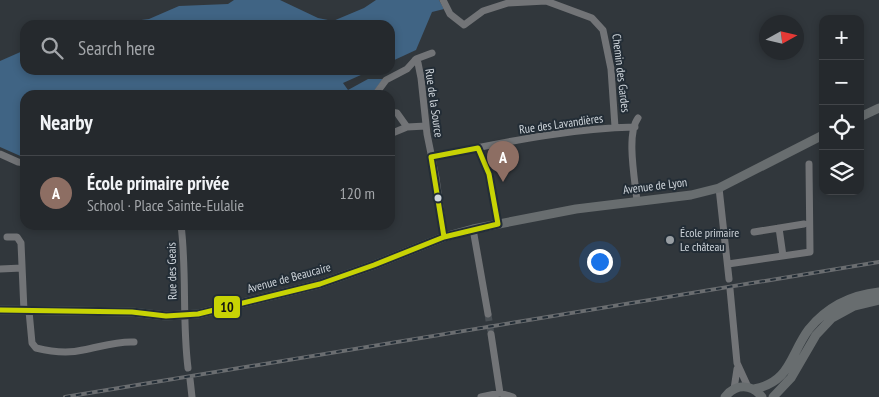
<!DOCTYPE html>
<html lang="en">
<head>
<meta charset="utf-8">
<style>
  body { margin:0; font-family:"PT Sans Narrow",sans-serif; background:#2d3135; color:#f1f3f6 }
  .controls { position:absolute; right:15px; top:15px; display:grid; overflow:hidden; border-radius:10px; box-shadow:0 2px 8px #0003 }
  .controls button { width:45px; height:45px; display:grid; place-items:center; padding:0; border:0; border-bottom:1px solid #424549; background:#25292d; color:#f1f3f6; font:25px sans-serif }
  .compass { position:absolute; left:759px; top:15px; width:45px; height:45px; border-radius:50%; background:#25292d; box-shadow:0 2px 8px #0003; rotate:82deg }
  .you { position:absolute; left:599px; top:261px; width:18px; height:18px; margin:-12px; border:4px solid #fff; border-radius:50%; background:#1a73e8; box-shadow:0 0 0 8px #1a73e833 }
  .badge { display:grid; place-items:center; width:32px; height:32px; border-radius:50%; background:#bca0f2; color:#fff; font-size:16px; font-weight:700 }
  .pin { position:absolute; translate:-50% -41px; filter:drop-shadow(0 1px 2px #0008) }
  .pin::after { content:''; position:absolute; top:26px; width:18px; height:15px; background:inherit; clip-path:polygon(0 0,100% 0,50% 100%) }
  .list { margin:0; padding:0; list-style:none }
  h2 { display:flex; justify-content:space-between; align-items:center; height:65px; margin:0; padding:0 20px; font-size:21px }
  h2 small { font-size:16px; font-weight:400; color:#a3a6aa }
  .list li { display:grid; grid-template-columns:32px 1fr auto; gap:15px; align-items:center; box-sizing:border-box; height:75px; padding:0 20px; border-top:1px solid #424549 }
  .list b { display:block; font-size:19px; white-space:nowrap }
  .list p { margin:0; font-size:16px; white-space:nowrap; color:#a3a6aa }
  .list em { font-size:16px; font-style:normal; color:#a3a6aa }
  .icon { flex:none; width:28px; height:28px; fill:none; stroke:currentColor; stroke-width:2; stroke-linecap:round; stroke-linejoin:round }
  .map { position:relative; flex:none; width:879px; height:397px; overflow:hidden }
  .search { position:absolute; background:#25292d; box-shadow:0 2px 8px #0003; left:20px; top:20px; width:375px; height:55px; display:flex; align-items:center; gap:12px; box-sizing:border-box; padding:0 18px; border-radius:15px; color:#a3a6aa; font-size:19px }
  .panel { position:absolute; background:#25292d; box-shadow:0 2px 8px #0003; left:20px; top:90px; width:375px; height:140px; border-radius:15px }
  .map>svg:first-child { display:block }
  .forest { fill:#406484 }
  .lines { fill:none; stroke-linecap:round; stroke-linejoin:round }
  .minor-tunnel { stroke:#494f54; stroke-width:7; stroke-dasharray:7 3.5; stroke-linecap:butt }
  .minor { stroke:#727477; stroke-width:7 }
  .major { stroke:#686d6f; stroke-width:9 }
  .rail-casing { stroke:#6a6d70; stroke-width:4 }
  .rail { stroke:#232d36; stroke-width:2; stroke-dasharray:5.5; stroke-linecap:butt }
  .bus-1-casing { stroke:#232d36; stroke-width:9 }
  .bus-1 { stroke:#c7d304; stroke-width:5 }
  .bus-dot { fill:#cfd5db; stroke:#232d36; stroke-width:2 }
  .poi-dot { fill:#989ea3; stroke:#232d36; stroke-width:2 }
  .labels { text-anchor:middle; stroke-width:4; stroke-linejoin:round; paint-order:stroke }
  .street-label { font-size:12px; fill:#cfd5db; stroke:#232d36 }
  .poi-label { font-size:12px; fill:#cfd5db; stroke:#232d36; text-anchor:start }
  .line-badge { stroke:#232d36; stroke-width:2 }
  .pale-badge-label { font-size:14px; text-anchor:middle; font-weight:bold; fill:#111 }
</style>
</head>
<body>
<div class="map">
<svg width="879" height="397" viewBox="0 0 879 397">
  <rect width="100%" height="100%" fill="#31373c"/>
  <path class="forest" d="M234,0H280L318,18L333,21L364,8L376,0H439L444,9L432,12L416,50L390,62V25H103L149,19L179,6L228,4Z
    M25,50V70H372L343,83L348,90L368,79H383L371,95H25V158L0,147V61Z"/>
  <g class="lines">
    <path class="minor-tunnel" d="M488,314L491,334"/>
    <path class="minor" d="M443,0L450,14L464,25L483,11L508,3L546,1L592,18L603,30L611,69L615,127
      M415,60L418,63L421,78L427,134L436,178L444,237
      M375,95L386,80L407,69L416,59L432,53
      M390,112L397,113L407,127
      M390,134L407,127L426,126
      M478,148L489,174L498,224
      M0,154L18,162L25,163
      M431,157C497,144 568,128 635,127
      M719,188L729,279
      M637,201C635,180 626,134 638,118
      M181,225C187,273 182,320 188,368
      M779,228L783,256
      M473,229L488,314
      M754,232L804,224
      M7,237H17L21,243L24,311
      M728,264L810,252L809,164
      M0,269L22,268
      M730,289L737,363L748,387
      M29,311L32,343L36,348C52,352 67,354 83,350C100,347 116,341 134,342
      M491,334L500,393
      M190,379L192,397
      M734,389L737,369
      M481,397L500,393L513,397"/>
    <path class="major" d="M860,117L879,108
      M0,310L132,312L166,316L198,314L320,284L374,265L444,237L473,229L576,209L691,195L719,188L823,135
      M754,389C791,382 790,354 809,329C827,307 851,295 879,292
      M725,397C736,383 752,384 762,397
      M773,397L791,378L816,335L832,318L854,306L879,300"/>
    <g class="rail-casing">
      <path id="rail" d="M65,397L879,262"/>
    </g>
    <use href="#rail" class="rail"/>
    <g class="bus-1-casing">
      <path id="bus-1" d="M478,148L489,174L498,224L444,237L431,157Z
        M0,310L132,312L166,316L198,314L320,284L374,265L444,237"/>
    </g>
    <use href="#bus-1" class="bus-1"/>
  </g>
  <circle class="bus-dot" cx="438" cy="198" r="4.5"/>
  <circle class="poi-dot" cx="670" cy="240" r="5"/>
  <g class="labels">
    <g class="street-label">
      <text transform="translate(621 73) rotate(83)" y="4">Chemin des Gardes</text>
      <text transform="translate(434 103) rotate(82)" y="4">Rue de la Source</text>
      <text transform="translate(561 124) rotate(-8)" y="4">Rue des Lavandières</text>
      <text transform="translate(655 186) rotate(-7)" y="4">Avenue de Lyon</text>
      <text transform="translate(172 271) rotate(-91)" y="4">Rue des Geais</text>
      <text transform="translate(289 278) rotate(-15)" y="4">Avenue de Beaucaire</text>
    </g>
    <g class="poi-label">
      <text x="680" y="237">École primaire<tspan x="680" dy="14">Le château</tspan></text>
    </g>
  </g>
  <rect class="line-badge" x="213" y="295" width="28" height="24" rx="5" fill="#c7d304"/>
  <g class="pale-badge-label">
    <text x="227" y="312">10</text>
  </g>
</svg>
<div class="controls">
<button>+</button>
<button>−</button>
<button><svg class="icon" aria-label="locate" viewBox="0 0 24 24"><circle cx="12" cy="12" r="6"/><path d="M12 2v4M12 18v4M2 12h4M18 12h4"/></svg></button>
<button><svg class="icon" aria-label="layers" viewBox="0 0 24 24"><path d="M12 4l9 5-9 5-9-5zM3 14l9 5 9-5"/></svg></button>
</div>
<svg class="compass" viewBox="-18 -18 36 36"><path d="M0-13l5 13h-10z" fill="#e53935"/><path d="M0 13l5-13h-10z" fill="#a3a6aa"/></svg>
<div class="you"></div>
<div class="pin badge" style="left:503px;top:182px;background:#8d6e63">A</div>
<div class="search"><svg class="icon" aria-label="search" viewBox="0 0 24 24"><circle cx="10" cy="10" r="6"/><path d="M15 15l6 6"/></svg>Search here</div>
<section class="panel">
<h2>Nearby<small></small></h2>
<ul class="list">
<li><span class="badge" style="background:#8d6e63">A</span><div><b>École primaire privée</b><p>School · Place Sainte-Eulalie</p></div><em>120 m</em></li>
</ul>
</section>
</div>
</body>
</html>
